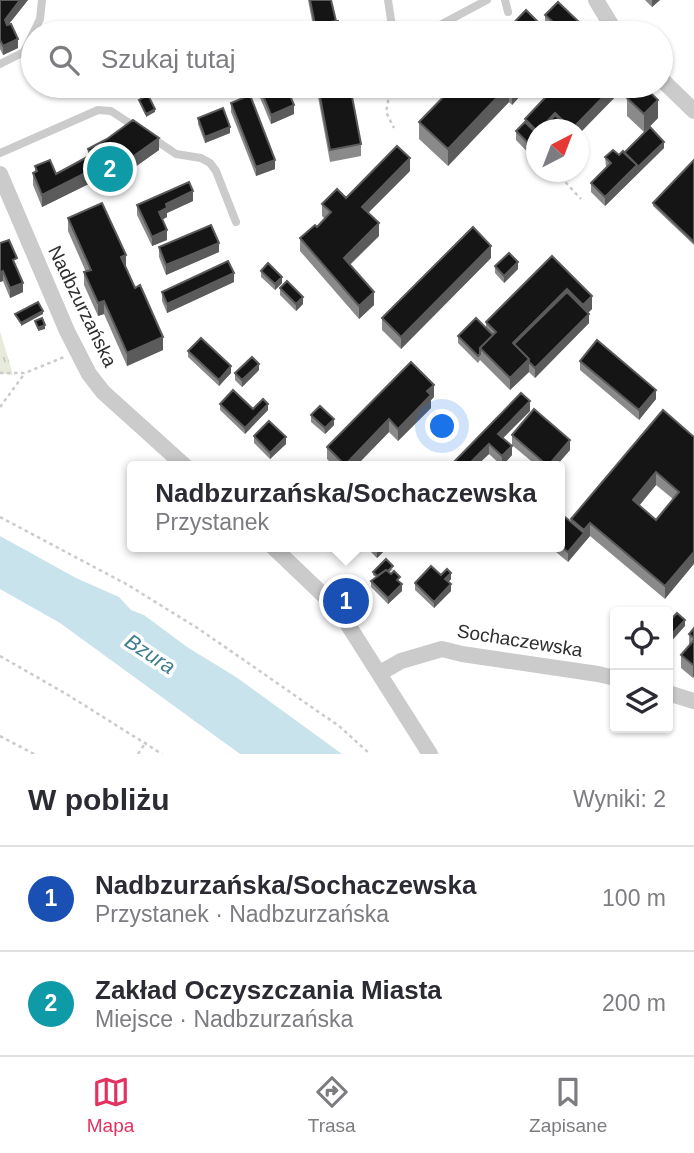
<!DOCTYPE html>
<html lang="pl">
<head>
<meta charset="utf-8">
<style>
  body { margin:0; font-family:Helvetica,sans-serif; background:#f7f7f7; color:#2b2b33 }
  .controls { position:absolute; right:21px; bottom:21px; display:grid; overflow:hidden; border-radius:7px; box-shadow:0 2px 5px #0004 }
  .controls button { width:63px; height:63px; display:grid; place-items:center; padding:0; border:0; border-bottom:2px solid #e1e1e2; background:#fff; color:#2b2b33; font:35px sans-serif }
  .compass { position:absolute; left:526px; top:119px; width:63px; height:63px; border-radius:50%; background:#fff; box-shadow:0 2px 5px #0004; rotate:42deg }
  .you { position:absolute; left:443px; top:427px; width:24px; height:24px; margin:-18px; border:5px solid #fff; border-radius:50%; background:#1a73e8; box-shadow:0 0 0 10px #1a73e833 }
  .badge { display:grid; place-items:center; width:46px; height:46px; border-radius:50%; background:#e2325f; color:#fff; font-size:23px; font-weight:700 }
  .pin { position:absolute; translate:-50% -50%; border:4px solid #fff; box-shadow:0 2px 7px #0006 }
  .popup { position:absolute; left:127px; top:461px; width:438px; height:91px; box-sizing:border-box; display:grid; place-content:center; border-radius:7px; background:#fff; filter:drop-shadow(0 2px 5px #0005); font-size:23px; white-space:nowrap; color:#7c7c81 }
  .popup b { font-size:26px; color:#2b2b33 }
  .popup::after { content:''; position:absolute; left:50%; top:100%; margin-left:-14px; border:14px solid transparent; border-top-color:#fff }
  .list { margin:0; padding:0; list-style:none }
  h2 { display:flex; justify-content:space-between; align-items:center; height:91px; margin:0; padding:0 28px; font-size:30px }
  h2 small { font-size:23px; font-weight:400; color:#7c7c81 }
  .list li { display:grid; grid-template-columns:46px 1fr auto; gap:21px; align-items:center; box-sizing:border-box; height:105px; padding:0 28px; border-top:2px solid #e1e1e2 }
  .list b { display:block; font-size:26px; white-space:nowrap }
  .list p { margin:0; font-size:23px; white-space:nowrap; color:#7c7c81 }
  .list em { font-size:23px; font-style:normal; color:#7c7c81 }
  .icon { flex:none; width:38px; height:38px; fill:none; stroke:currentColor; stroke-width:2; stroke-linecap:round; stroke-linejoin:round }
  .map { position:relative; flex:none; width:694px; height:754px; overflow:hidden }
  .search { position:absolute; background:#fff; box-shadow:0 2px 5px #0004; left:21px; right:21px; top:21px; height:77px; display:flex; align-items:center; gap:18px; box-sizing:border-box; padding:0 24px; border-radius:38px; color:#7c7c81; font-size:26px }
  .sheet { height:301px; background:#fff }
  nav { display:flex; justify-content:space-around; align-items:center; box-sizing:border-box; height:98px; border-top:2px solid #e1e1e2; background:#fff; font-size:19px; color:#7c7c81 }
  nav a { display:grid; justify-items:center; gap:4px }
  nav .on { color:#e2325f }
  .map>svg:first-child { display:block }
  .grass { fill:url(#grass-tufts) }
  .water { fill:#c8e3eb }
  .lines { fill:none; stroke-linecap:round; stroke-linejoin:round }
  .path { stroke:#cbcbcb; stroke-width:2.5; stroke-dasharray:3.5 3.5; stroke-linecap:butt }
  .service { stroke:#cbcbcb; stroke-width:8 }
  .minor { stroke:#cbcbcb; stroke-width:16 }
  .wall { fill:#8a8a8a; fill-rule:evenodd }
  .shaded-wall { fill:#5b5b5b }
  .building { fill:#151515; stroke:#5b5b5b; stroke-width:2; fill-rule:evenodd }
  .labels { text-anchor:middle; stroke-width:7; stroke-linejoin:round; paint-order:stroke }
  .street-label { font-size:19px; fill:#2e2e2e; stroke:#fff }
  .water-label { font-size:21px; font-style:italic; fill:#3d7d8e; stroke:#fff }
</style>
</head>
<body>
<div class="map">
<svg width="694" height="754" viewBox="0 0 694 754">
  <defs>
    <pattern id="grass-tufts" width="24" height="20" patternUnits="userSpaceOnUse" patternTransform="scale(1.75)"><rect width="24" height="20" fill="#e7ebdb"/><path d="M3 7l-1-3M5 7V3M7 7l1-3M15 17l-1-3M17 17v-4M19 17l1-3" fill="none" stroke="#c6cabc"/></pattern>
  </defs>
  <rect width="100%" height="100%" fill="#fff"/>
  <path class="grass" d="M0,331L13,375L0,373Z"/>
  <path class="water" d="M0,536L76,578L119,597L131,610L144,615L187,647L236,677L342,754H240L60,623L0,589Z"/>
  <g class="lines">
    <path class="path" d="M391,86L386,112L394,128
      M556,172L581,199
      M0,373H25L64,357
      M0,407L25,373
      M0,517L128,585L199,629L339,726L370,754
      M0,656L68,695L162,754
      M0,736L34,754
      M138,754L146,742"/>
    <path class="service" d="M388,0L393,33
      M505,0L508,12
      M425,33L487,0
      M0,64L24,52L40,19L42,0
      M151,137L176,154L201,158L210,163L216,171L236,222
      M0,153L98,110L111,111L137,128"/>
    <path class="minor" d="M596,0L616,33
      M661,79L694,111
      M0,174L67,331L89,374L103,392L185,466
      M273,547L338,609L430,754
      M380,673L401,661L442,649L462,654L598,674L615,678
      M668,693L694,701"/>
  </g>
  <path class="wall" d="M0,0H28L8,25L18,48L3,55L0,49Z
    M308,0H331L336,21L340,33H307V27L313,26Z
    M645,0H660L652,7Z
    M545,15L579,33H504L545,29Z
    M256,86H286L294,114L271,124L256,88Z
    M316,86H350L361,144V156L330,162Z
    M454,86H526L521,90V95L512,105L509,102L448,166L419,139V122Z
    M625,86L578,135V130H536V161L516,140V131L525,122V119Z
    M627,98L658,118L644,132L627,116Z
    M231,103L275,169L256,176L231,112Z
    M198,118L230,133L205,143L198,124Z
    M664,148L605,206L591,192V183L606,167L605,157L619,155L624,153Z
    M88,149L159,150L121,177L115,171L42,207L33,185V173L35,172V166L56,174L88,157Z
    M694,160V245L653,206V203Z
    M410,171L368,213L379,236L350,265L374,305L359,319L300,251V238L317,227L325,219L322,216V204L346,198Z
    M193,201L167,213V217L162,220L167,240L152,246L137,215V205Z
    M68,218L126,267L163,350L127,366L104,314L98,316L84,285V272H86L68,231Z
    M0,243L16,268L23,292L10,298L3,281L0,282Z
    M159,247L219,252L166,275L159,257Z
    M552,256L592,309L588,313L589,323L535,378L529,372L510,390L480,360L478,363L458,343V336L486,328V322Z
    M491,258L401,349L382,330V318Z
    M495,266L518,269L504,283L495,273Z
    M261,271L282,283L275,290L261,277Z
    M234,282L167,313L162,301V292Z
    M280,288L303,304L296,311L280,295Z
    M188,351L231,373L219,386L188,357Z
    M580,361L656,399L639,420L580,370Z
    M259,370L242,387L235,380V373Z
    M434,397L431,400V408L398,441L389,432L356,466H334L327,459V447Z
    M220,404L253,409L268,410L245,434L220,410Z
    M530,411L503,438L512,455L502,466L489,454L476,466H450Z
    M311,415L334,425L325,434L311,422Z
    M512,435L570,450L556,466H537L512,445Z
    M254,436L286,444L270,459L254,443Z
    M694,437L665,599L590,536L568,562L550,547H559V512L571,522V519ZM656,485L673,499L656,520L639,506Z
    M366,547H388L377,558Z
    M393,569L389,573L400,583L402,591L388,604L371,587V581L376,577L373,575V572Z
    M441,575L451,579L448,582L451,591L434,608L415,590V583Z
    M694,628V676L693,678L681,668V655L689,646V634Z"/>
  <path class="shaded-wall" d="M20,0H28L5,29V20Z
    M652,0H660L652,7Z
    M579,22V33H569Z
    M18,39V48L3,55V46Z
    M508,86H509V102L448,166V149Z
    M513,86H526L521,90V95L512,105V88Z
    M614,86H625V87L578,135V130H572Z
    M658,100V118L644,132V114Z
    M294,105V114L271,124V115Z
    M155,109V112L146,117V114Z
    M555,113V125L551,130H539Z
    M230,127V133L205,143V137Z
    M159,138V150L121,177V165Z
    M664,142V148L605,206V197L637,165Z
    M115,158V171L42,207V195Z
    M410,158V171L362,219V207Z
    M275,160V169L256,176V167Z
    M193,191V201L167,213V217L159,221V212L166,204Z
    M379,223V236L344,270V258Z
    M167,230V240L152,246V237Z
    M219,243V252L166,275V265Z
    M491,246V258L401,349V337Z
    M126,255V268L121,257Z
    M518,262V269L504,283V276Z
    M3,271V281L0,282V273Z
    M234,273V282L167,313V304Z
    M282,277V283L275,290V284Z
    M23,283V292L10,298V288Z
    M567,289V301L517,351L513,343Z
    M374,292V305L359,319V306Z
    M592,296V309L583,317V305Z
    M303,297V304L296,311V304Z
    M104,301V314L98,316V303Z
    M43,311V314L21,326V323Z
    M589,314V323L535,378V368Z
    M45,325V329L38,331V328Z
    M163,337V350L127,366V353Z
    M529,359V372L510,390V378Z
    M259,364V370L242,387V380Z
    M231,366V373L219,386V380Z
    M434,385V397L431,400V408L398,441V429L427,391Z
    M656,390V399L639,420V410Z
    M530,401V411L498,443V434Z
    M268,404V410L245,434V428Z
    M334,419V425L325,434V428Z
    M389,419V432L356,466H345V465Z
    M286,437V444L270,459V453Z
    M570,440V450L556,466H548Z
    M489,444V454L476,466H467Z
    M512,446V455L502,466V456Z
    M656,472V485L633,513V500Z
    M590,523V536L584,543V530Z
    M584,533V543L568,562V552Z
    M382,547H388L377,558V551Z
    M694,552V564L665,599V586Z
    M451,573V579L445,586V579Z
    M402,584V591L388,604V598Z
    M451,584V591L434,608V602Z
    M685,620V626L668,645V638Z
    M694,663V676L693,678V665Z"/>
  <path class="building" d="M0,0H20L5,20L7,25L11,24L18,39L3,46L0,40Z
    M310,0H331L336,21L315,25Z
    M558,2L579,22L569,33H564L561,31L559,33H504L526,10L545,29L552,21L545,15Z
    M338,21L340,33H308L307,27Z
    M260,23L263,33H231Z
    M259,86H286L294,105L271,115Z
    M318,86H350L361,144L330,150Z
    M454,86H508L448,149L419,122Z
    M556,86H614L572,129L555,113L539,130H536L525,119Z
    M639,86H643L658,100L644,114L627,98Z
    M148,95L155,109L146,114L139,100Z
    M250,95L275,160L256,167L231,103Z
    M223,108L230,127L205,137L198,118Z
    M555,115L570,130H542Z
    M133,120L159,138L121,165L115,158L42,195L33,173L37,171L35,166L50,160L56,174L91,155L88,149L107,139Z
    M525,122L536,133V151L516,131Z
    M650,127L664,142L637,168V165L624,153Z
    M397,146L410,158L362,207L379,223L344,258L374,292L359,306L300,238L315,225L317,227L331,212L322,204L337,189L346,198Z
    M613,150L619,155L623,151L637,165L605,197L591,183L611,163L605,157Z
    M694,160V242L653,203Z
    M189,182L193,191L166,204L167,208L159,212L167,230L152,237L137,205Z
    M102,203L126,255L121,257L135,288L140,285L163,337L127,353L104,301L98,303L84,272L91,270L68,218Z
    M211,225L219,243L166,265L159,247Z
    M473,227L491,246L401,337L382,318Z
    M9,240L17,258L13,260L23,283L10,288L3,271L0,273V243Z
    M509,253L518,262L504,276L495,266Z
    M552,256L592,296L583,305L567,289L513,343L529,359L510,378L480,348L496,332L486,322Z
    M228,261L234,273L167,304L162,292Z
    M268,263L282,277L275,284L261,271Z
    M287,281L303,297L296,304L280,288Z
    M567,292L589,314L535,368L529,362V359L514,344Z
    M38,302L43,311L21,323L15,314Z
    M42,318L45,325L38,328L35,321Z
    M476,318L493,335L480,348V354L478,356L458,336Z
    M201,338L231,366L219,380L188,351Z
    M597,340L656,390L639,410L580,361Z
    M252,357L259,364L242,380L235,373Z
    M411,362L434,385L427,391L431,395L398,429L389,419L345,465L327,447Z
    M233,390L253,409L263,399L268,404L245,428L220,404Z
    M521,393L530,401L498,434L512,446L502,456L489,444L467,466H450Z
    M320,406L334,419L325,428L311,415Z
    M534,409L570,440L548,466L512,435Z
    M663,410L694,437V552L665,586L590,523L584,530L571,519ZM656,472L679,492L656,520L633,500Z
    M269,421L286,437L270,453L254,436Z
    M559,512L584,533L568,552L559,545Z
    M372,547H382L377,551Z
    M386,559L393,566L388,571L386,570L377,576L373,572Z
    M431,566L441,575L447,569L451,573L445,579L451,584L434,602L415,583Z
    M386,570L391,574L394,571L400,577L397,580L402,584L388,598L371,581Z
    M677,613L685,620L668,638V623Z
    M694,628V638L689,634Z
    M694,640V663L693,665L681,655Z"/>
  <g class="labels">
    <g class="street-label">
      <text transform="translate(83 306) rotate(64)" y="7">Nadbzurzańska</text>
      <text transform="translate(520 640) rotate(9)" y="7">Sochaczewska</text>
    </g>
    <g class="water-label">
      <text transform="translate(150 654) rotate(33)" y="7">Bzura</text>
    </g>
  </g>
</svg>
<div class="controls">
<button><svg class="icon" aria-label="locate" viewBox="0 0 24 24"><circle cx="12" cy="12" r="6"/><path d="M12 2v4M12 18v4M2 12h4M18 12h4"/></svg></button>
<button><svg class="icon" aria-label="layers" viewBox="0 0 24 24"><path d="M12 4l9 5-9 5-9-5zM3 14l9 5 9-5"/></svg></button>
</div>
<svg class="compass" viewBox="-18 -18 36 36"><path d="M0-13l5 13h-10z" fill="#e53935"/><path d="M0 13l5-13h-10z" fill="#7c7c81"/></svg>
<div class="you"></div>
<div class="pin badge" style="left:346px;top:601px;background:#1a4fb4">1</div>
<div class="popup"><b>Nadbzurzańska/Sochaczewska</b>Przystanek</div>
<div class="pin badge" style="left:110px;top:169px;background:#0f9aa8">2</div>
<div class="search"><svg class="icon" aria-label="search" viewBox="0 0 24 24"><circle cx="10" cy="10" r="6"/><path d="M15 15l6 6"/></svg>Szukaj tutaj</div>
</div>
<section class="sheet">
<h2>W pobliżu<small>Wyniki: 2</small></h2>
<ul class="list">
<li><span class="badge" style="background:#1a4fb4">1</span><div><b>Nadbzurzańska/Sochaczewska</b><p>Przystanek · Nadbzurzańska</p></div><em>100 m</em></li>
<li><span class="badge" style="background:#0f9aa8">2</span><div><b>Zakład Oczyszczania Miasta</b><p>Miejsce · Nadbzurzańska</p></div><em>200 m</em></li>
</ul>
</section>
<nav>
<a class="on"><svg class="icon" aria-label="map" viewBox="0 0 24 24"><path d="M3 6l6-2 6 2 6-2v14l-6 2-6-2-6 2zM9 4v14M15 6v14"/></svg>Mapa</a>
<a><svg class="icon" aria-label="directions" viewBox="0 0 24 24"><path d="M12 3l9 9-9 9-9-9zM9 14v-3h6M13 9l2 2-2 2"/></svg>Trasa</a>
<a><svg class="icon" aria-label="saved" viewBox="0 0 24 24"><path d="M7 4h10v16l-5-4-5 4z"/></svg>Zapisane</a>
</nav>
</body>
</html>
